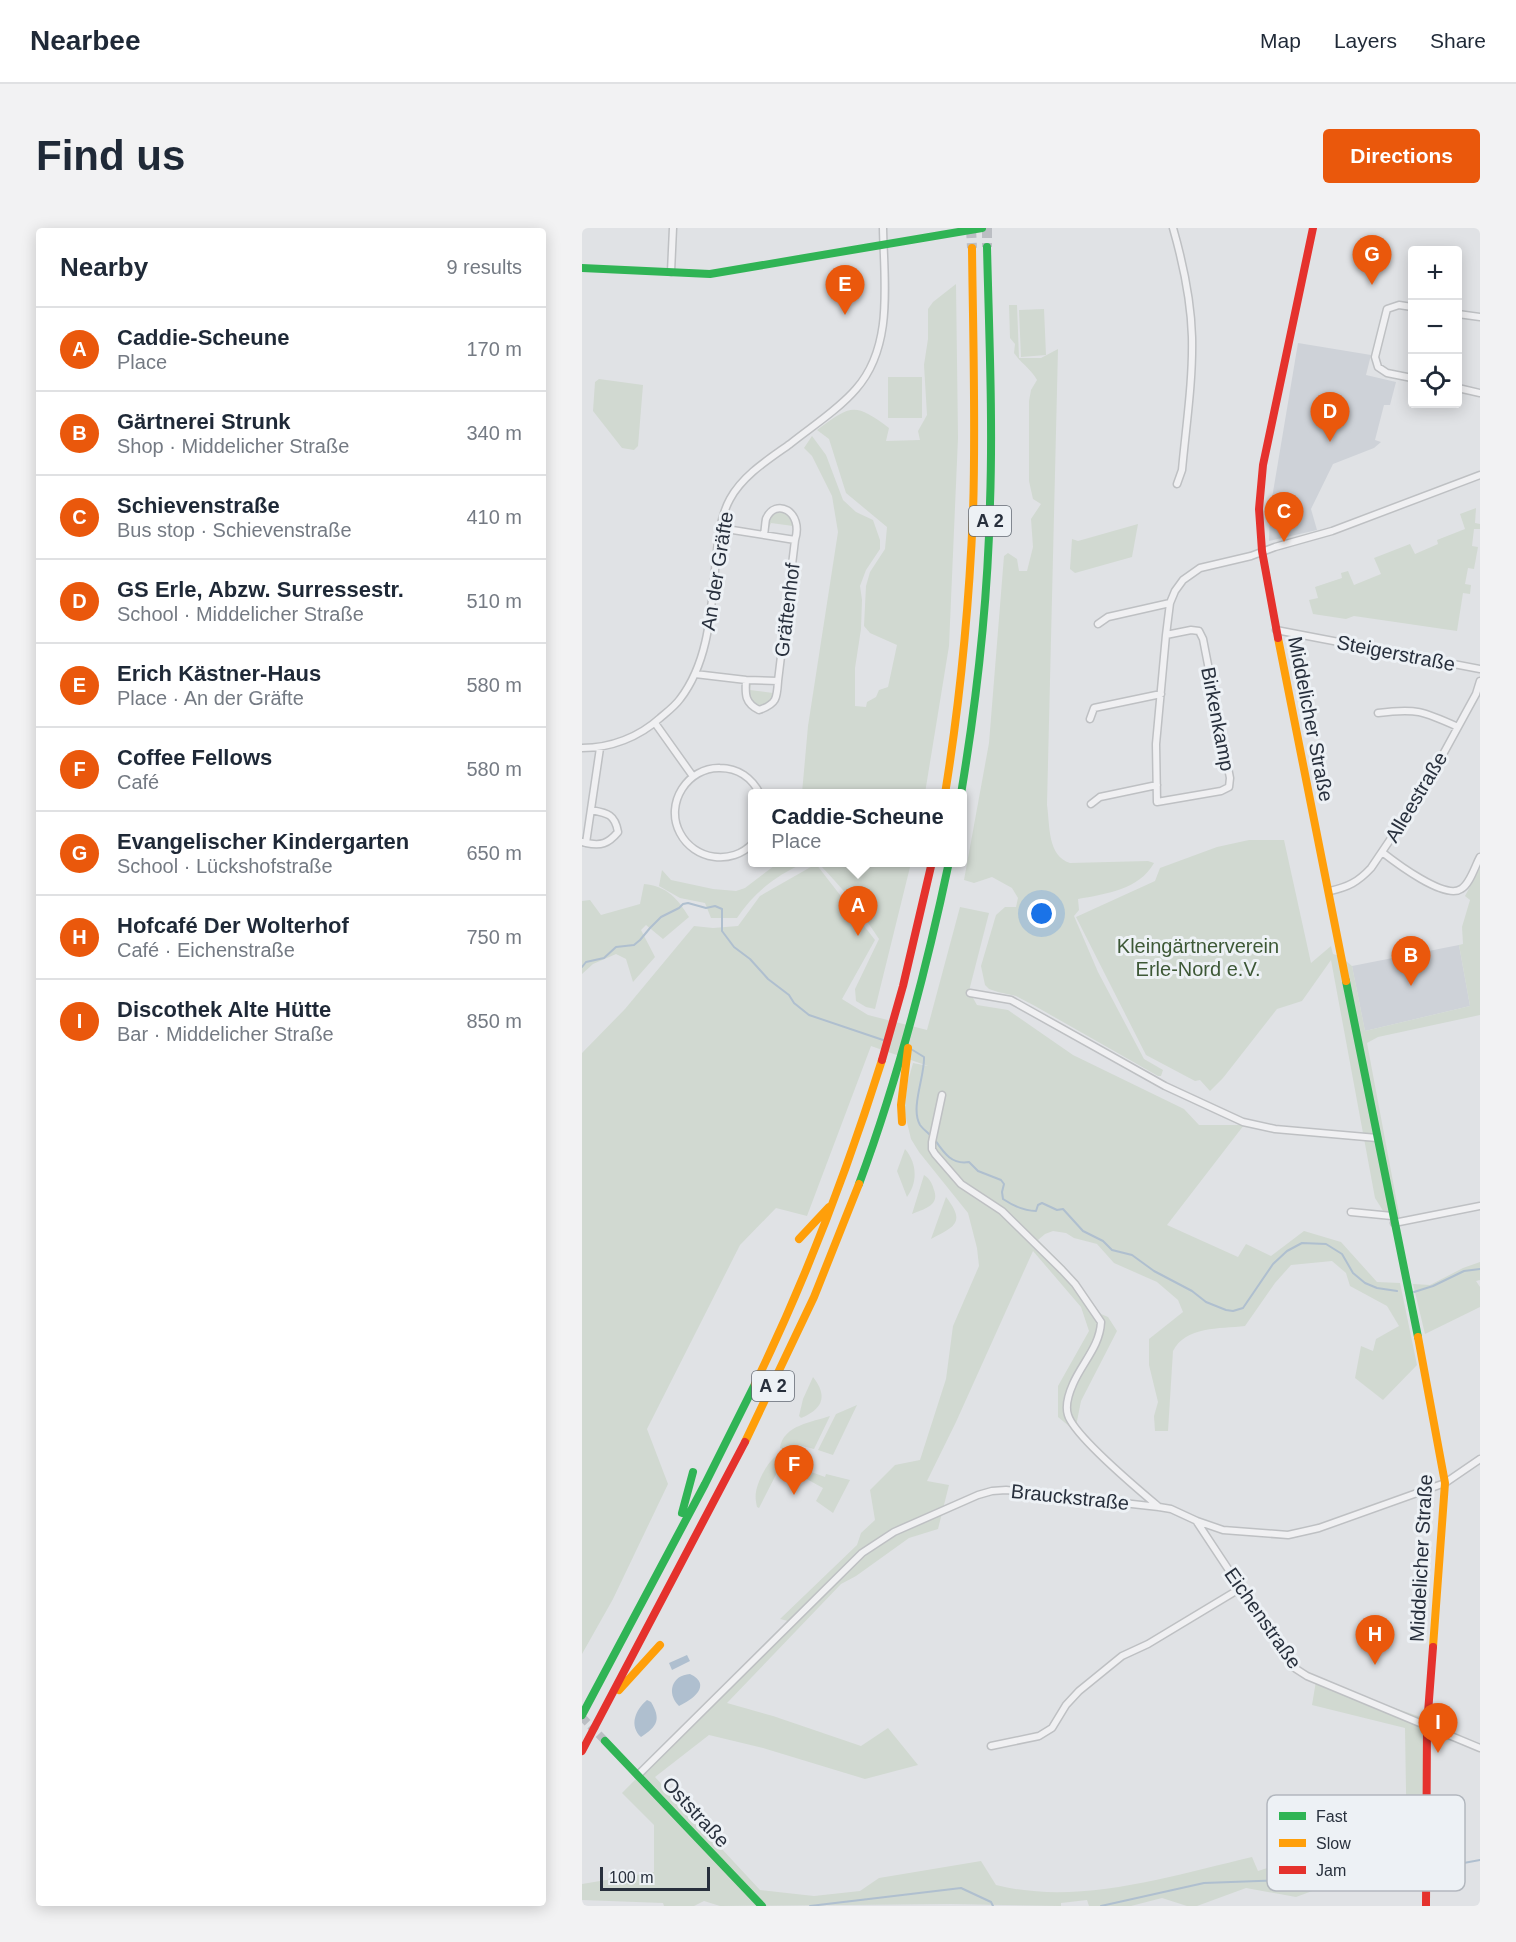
<!DOCTYPE html>
<html lang="en">
<head>
<meta charset="utf-8">
<style>
  body { margin:0; font-family:Helvetica,sans-serif; background:#f2f2f3; color:#1f2937 }
  .controls { position:absolute; right:18px; top:18px; display:grid; overflow:hidden; border-radius:6px; box-shadow:0 3px 15px #0003 }
  .controls button { width:54px; height:54px; display:grid; place-items:center; padding:0; border:0; border-bottom:2px solid #e0e1e3; background:#fff; color:#1f2937; font:30px sans-serif }
  .scale { position:absolute; left:18px; bottom:15px; width:110px; box-sizing:border-box; padding-left:6px; border:3px solid #28303d; border-top:0; font-size:16px; line-height:21px; white-space:nowrap; color:#28303d; -webkit-text-stroke:4px #edf1f5; paint-order:stroke }
  .you { position:absolute; left:460px; top:686px; width:21px; height:21px; margin:-15px; border:4px solid #fff; border-radius:50%; background:#1a73e8; box-shadow:0 0 0 9px #1a73e833 }
  .badge { display:grid; place-items:center; width:39px; height:39px; border-radius:50%; background:#ea580c; color:#fff; font-size:20px; font-weight:700 }
  .pin { position:absolute; translate:-50% -50px; filter:drop-shadow(0 2px 3px #0008) }
  .pin::after { content:''; position:absolute; top:32px; width:21px; height:18px; background:inherit; clip-path:polygon(0 0,100% 0,50% 100%) }
  .popup { position:absolute; left:166px; top:561px; width:219px; height:78px; box-sizing:border-box; display:grid; place-content:center; border-radius:6px; background:#fff; filter:drop-shadow(0 2px 4px #0005); font-size:20px; white-space:nowrap; color:#747a83 }
  .popup b { font-size:22px; color:#1f2937 }
  .popup::after { content:''; position:absolute; left:50%; top:100%; margin-left:-12px; border:12px solid transparent; border-top-color:#fff }
  .list { margin:0; padding:0; list-style:none }
  h2 { display:flex; justify-content:space-between; align-items:center; height:78px; margin:0; padding:0 24px; font-size:26px }
  h2 small { font-size:20px; font-weight:400; color:#747a83 }
  .list li { display:grid; grid-template-columns:39px 1fr auto; gap:18px; align-items:center; box-sizing:border-box; height:84px; padding:0 24px; border-top:2px solid #e0e1e3 }
  .list b { display:block; font-size:22px; white-space:nowrap }
  .list p { margin:0; font-size:20px; white-space:nowrap; color:#747a83 }
  .list em { font-size:20px; font-style:normal; color:#747a83 }
  .icon { flex:none; width:33px; height:33px; fill:none; stroke:currentColor; stroke-width:2; stroke-linecap:round; stroke-linejoin:round }
  .map { position:relative; flex:none; width:898px; height:1678px; overflow:hidden; border-radius:6px }
  header { display:flex; align-items:center; gap:36px; box-sizing:border-box; height:84px; padding:0 30px; background:#fff; border-bottom:2px solid #e0e1e3 }
  header strong { font-size:28px }
  nav { display:flex; gap:33px; margin-inline-start:auto; font-size:21px }
  .intro { display:flex; align-items:center; justify-content:space-between; box-sizing:border-box; height:144px; padding:0 36px }
  h1 { margin:0; font-size:42px }
  .button { padding:15px 27px; border-radius:6px; background:#ea580c; color:#fff; font-size:21px; font-weight:700 }
  main { display:flex; gap:36px; padding:0 36px }
  aside { flex:1; background:#fff; border-radius:6px; box-shadow:0 3px 15px #0003 }
  .map>svg:first-child { display:block }
  .built { fill:#ced2d8 }
  .green { fill:#d1d9d1 }
  .water { fill:#afbfcf }
  .lines { fill:none; stroke-linecap:round; stroke-linejoin:round }
  .stream { stroke:#afbfcf; stroke-width:2 }
  .secondary-tunnel { stroke:#bbbec3; stroke-width:8; stroke-dasharray:8 4; stroke-linecap:butt }
  .highway-tunnel { stroke:#bbbec3; stroke-width:10; stroke-dasharray:10 5; stroke-linecap:butt }
  .street-casing { stroke:#bec0c3; stroke-width:9 }
  .street { stroke:#f0f0f2; stroke-width:6 }
  .fast { stroke:#30b455; stroke-width:8 }
  .slow { stroke:#ff9f0a; stroke-width:8 }
  .jam { stroke:#e5322d; stroke-width:8 }
  .labels { text-anchor:middle; stroke-width:6; stroke-linejoin:round; paint-order:stroke }
  .shield { fill:#edf1f5; stroke:#636a74; stroke-width:1.5 }
  .shield-label { font-size:18px; font-weight:bold; fill:#28303d }
  .street-label { font-size:20px; fill:#28303d; stroke:#edf1f5 }
  .park-label { font-size:20px; fill:#3d5836; stroke:#edf1f5 }
  .key { fill:#edf1f5; stroke:#b2b7be; stroke-width:1.5 }
  .key-label { font-size:16px; fill:#28303d }
</style>
</head>
<body>
<header>
<strong>Nearbee</strong>
<nav><a>Map</a><a>Layers</a><a>Share</a></nav>
</header>
<div class="intro"><h1>Find us</h1><a class="button">Directions</a></div>
<main>
<aside>
<h2>Nearby<small>9 results</small></h2>
<ul class="list">
<li><span class="badge">A</span><div><b>Caddie-Scheune</b><p>Place</p></div><em>170 m</em></li>
<li><span class="badge">B</span><div><b>Gärtnerei Strunk</b><p>Shop · Middelicher Straße</p></div><em>340 m</em></li>
<li><span class="badge">C</span><div><b>Schievenstraße</b><p>Bus stop · Schievenstraße</p></div><em>410 m</em></li>
<li><span class="badge">D</span><div><b>GS Erle, Abzw. Surressestr.</b><p>School · Middelicher Straße</p></div><em>510 m</em></li>
<li><span class="badge">E</span><div><b>Erich Kästner-Haus</b><p>Place · An der Gräfte</p></div><em>580 m</em></li>
<li><span class="badge">F</span><div><b>Coffee Fellows</b><p>Café</p></div><em>580 m</em></li>
<li><span class="badge">G</span><div><b>Evangelischer Kindergarten</b><p>School · Lückshofstraße</p></div><em>650 m</em></li>
<li><span class="badge">H</span><div><b>Hofcafé Der Wolterhof</b><p>Café · Eichenstraße</p></div><em>750 m</em></li>
<li><span class="badge">I</span><div><b>Discothek Alte Hütte</b><p>Bar · Middelicher Straße</p></div><em>850 m</em></li>
</ul>
</aside>
<div class="map">
<svg width="898" height="1678" viewBox="0 0 898 1678">
  <rect width="100%" height="100%" fill="#e0e2e5"/>
  <path class="built" d="M716,115L789,127L784,147L814,154L808,177H802L793,212L799,214L792,220L751,236L729,281L735,302L687,313L688,282Z
    M877,717L888,778L783,803L770,738Z"/>
  <path class="green" d="M374,56L376,210L367,418L343,565H220L226,498L256,304L250,268L230,228L222,220L230,208L244,227L261,272L274,284L291,292L298,312V321L284,342L278,358L280,372L279,401L273,440V478L284,479L285,474L294,469L297,462L306,459L315,417L288,405L282,398L284,358L288,344L303,321L305,299L264,265L247,211L235,202C269,177 272,174 307,200L304,213L338,212L336,203L345,187L342,137L346,111V81L351,74Z
    M427,77H435L437,130H459L476,121L465,577C468,597 465,628 488,635L566,633L572,635C557,662 523,666 496,671L497,682L492,688L516,744L562,831L581,842L579,848H576L453,778L434,768L416,764L407,761L403,757L399,738L414,687L423,679H434L436,670L430,660L410,649L392,655L382,652L407,515L422,328L426,325L435,331L437,343H445L451,319L449,291L459,276L451,271L447,253V173L449,162L455,152C450,142 439,135 432,125L433,116L428,110Z
    M462,81L464,127L439,129L437,82Z
    M306,149H340V190H306Z
    M17,151L61,157L56,218L52,222L40,220L11,183L13,154Z
    M894,280L893,295L898,296V301H892L890,318L896,319L892,341L886,340L883,356L889,357L888,366L881,365L875,403L772,388L764,391L731,386L727,372L736,370L733,359L760,350L759,345L766,343L772,357L799,346L792,330L828,316L833,326L856,316L855,312L883,301L878,286Z
    M203,284L212,291V306L211,298L189,295L186,302C187,292 190,283 203,284Z
    M556,296L550,329L493,345L488,341L490,311L496,313Z
    M167,456H169L168,462L191,465L192,459H194L191,472L181,478L174,477L166,467Z
    M667,612H702L729,735L749,718L751,726L758,728L770,738L783,803L888,778L877,717L881,716L880,699L888,672L883,668L898,640V787L796,809L785,815L818,991L805,989L793,970L749,732L720,773L695,781L641,850L628,863L618,852L613,853L564,827L494,689L573,653L578,640L635,619Z
    M196,635H222C195,647 172,664 155,690H129L123,675L98,670L77,658L80,642L89,652L131,661L154,663L163,660Z
    M236,635H329L293,781L284,779L274,773L273,761L297,711C279,683 259,658 236,635Z
    M234,636L293,712L260,771L286,787L345,802L378,679L407,685L387,763L395,777L426,782L491,827L602,881L617,897H662L585,997L656,1029L664,1016L689,1028L722,1003L759,1014L795,1054L818,1055L835,1137L801,1172L773,1150L779,1118L791,1123L794,1111L817,1098L805,1078L768,1058L764,1045L750,1033L709,1037L693,1055L663,1098C637,1101 604,1098 591,1123L586,1203H573L572,1188L576,1174L567,1137V1111L601,1084L596,1072L575,1054L532,1035L515,1016L492,1010L484,1005L471,1003L463,1006L456,1012L483,1039L519,1086L526,1089L535,1103L499,1173L493,1203L476,1189V1158L507,1103L499,1079L451,1023L374,1194L345,1253L367,1257L356,1301L327,1310L274,1348L259,1356L145,1475L191,1488L279,1518L306,1500L336,1537L283,1551L181,1520L127,1507L73,1549L178,1662L232,1668L278,1663L297,1650L399,1633L414,1657C496,1678 589,1648 670,1629L676,1643L746,1620L825,1624L823,1500L730,1477L734,1453L842,1490L843,1645L798,1638L714,1669L664,1660L615,1678H605L580,1670L549,1678H507L505,1672L479,1675V1678L369,1676L138,1678L122,1673L112,1678H82L81,1675L0,1672V1656L72,1644V1597L40,1565L210,1394L198,1391L275,1317L279,1305L293,1292L288,1262L313,1237L338,1232L364,1151L371,1098L397,1038L395,1020L386,985L337,924L329,911L322,882L326,853L331,835L346,838L289,818L225,988L194,980L158,1017L65,1201L86,1256L31,1371L0,1426V825L43,781L112,698L131,700L156,698L178,668Z
    M62,656C85,658 96,671 107,689L81,711L64,697L59,702L73,729L51,754L44,731L34,726L11,736L0,746V673L8,672L19,687L58,676Z
    M323,921C335,935 336,954 325,969L315,943Z
    M342,947C348,951 350,955 352,962C358,978 341,981 330,986Z
    M364,969C384,995 373,998 349,1011Z
    M898,1034V1052L894,1053L898,1059V1079L843,1106L831,1056L848,1057L881,1040Z
    M231,1149C246,1168 241,1181 219,1190L217,1188L221,1171Z
    M275,1177L251,1227L236,1222L254,1186Z
    M248,1188L232,1221L216,1217L208,1224L198,1220C201,1197 231,1194 248,1188Z
    M198,1226L204,1227L177,1280L175,1279C174,1274 173,1269 174,1264C176,1252 187,1230 198,1226Z
    M224,1242L243,1249L244,1246L268,1252L251,1285L234,1273L241,1260L221,1249Z"/>
  <path class="water" d="M105,1427L108,1433L90,1442L87,1435Z
    M108,1446C131,1457 110,1472 97,1478C84,1465 90,1447 108,1446Z
    M65,1472L69,1474C79,1491 76,1498 59,1509C47,1498 53,1482 65,1472Z"/>
  <g class="lines">
    <path class="stream" d="M0,739L4,734L22,730L34,719L52,717L58,712L68,700L79,689L97,680L101,676L106,675L124,680L133,678L140,681V703L152,719L168,731L186,751L207,767L212,775L227,787L301,812
      M329,821L342,829C343,848 328,880 338,897C341,901 345,904 348,907
      M353,912C362,925 370,937 387,934L396,943L419,952L422,956L420,964L421,971C430,977 442,983 454,983L456,977L460,975L475,982L481,981L501,1003L521,1013L530,1022L550,1027L572,1043L610,1063L624,1074L644,1082L651,1083L661,1080L691,1036L705,1023L720,1015L744,1016L760,1026L771,1045L783,1055L795,1060L815,1063
      M832,1064L851,1058L882,1043L898,1041
      M848,1638L860,1639L898,1632
      M228,1678L379,1660L409,1674L411,1678
      M519,1678L622,1655L703,1652L734,1641L802,1631L842,1637"/>
    <path class="secondary-tunnel" d="M0,1489L23,1513"/>
    <path class="highway-tunnel" d="M389,0L390,20
      M405,0V19"/>
    <g class="street-casing">
      <path id="street" d="M591,0C601,35 609,72 610,109C611,153 604,198 600,242L595,256
        M89,44L91,0
        M830,79L817,77L805,81L793,129L796,139L805,145L830,150
        M876,86L898,89
        M876,160L898,165
        M182,306C183,302 183,296 184,291C193,269 222,283 213,312
        M516,396L526,389L588,375
        M694,402L898,441
        M584,407L609,402L617,403L621,411L648,550L647,559L639,563L575,574L574,516L584,407L588,375L593,363L601,352L618,340L669,328L693,319L750,303L898,247
        M113,446L164,452L196,453L213,312L138,300
        M164,452C163,467 163,475 177,482C195,476 195,470 196,453
        M796,485C834,480 841,483 876,499
        M508,491L512,480L579,466
        M73,495L110,547
        M0,520C29,520 57,509 78,490C85,484 93,478 98,471C128,432 129,379 134,332C136,312 138,289 148,271C161,247 187,231 208,216C229,199 256,182 274,161C312,118 302,54 301,0
        M509,576L518,569L575,557
        M0,614L4,615L18,520
        M4,615C19,618 26,616 36,604C33,586 25,585 9,582
        M171,615C150,638 112,632 98,605C82,575 106,539 138,540C156,540 170,550 178,566
        M800,624C814,635 863,672 879,661C888,656 893,638 898,629
        M748,663C766,659 776,654 789,640L841,563L894,466L898,453
        M388,765L429,772L583,858L661,894L693,901L795,910
        M360,867L350,914V921L353,926L379,956L420,983L480,1042L493,1056L519,1094C518,1118 500,1135 491,1156C487,1165 483,1178 486,1187C492,1208 558,1263 577,1279
        M769,984L810,988
        M812,995L898,978
        M615,1294L711,1439L725,1448L898,1520
        M409,1518L457,1508L470,1500L484,1477L497,1463L540,1428L566,1416L659,1360
        M56,1547L280,1325L312,1304L396,1267L410,1263L424,1262L577,1279L589,1281L615,1293L641,1302L706,1307L737,1300L863,1255L898,1231"/>
    </g>
    <use href="#street" class="street"/>
    <path class="fast" d="M0,40L128,46L400,0
      M379,566C395,470 406,373 408,275C411,190 407,104 405,19
      M764,753L836,1109
      M277,956C316,851 344,743 367,634
      M100,1285L111,1244
      M0,1487L123,1256L173,1156
      M23,1513L180,1678"/>
    <path class="slow" d="M696,410L764,753
      M363,566C378,473 387,379 391,285C394,196 391,108 390,20
      M320,894L319,877L326,820
      M217,1011L247,979
      M836,1109L863,1255L851,1419
      M173,1156C224,1051 265,943 300,832
      M163,1214L232,1069L277,956
      M37,1462L78,1417"/>
    <path class="jam" d="M696,410L680,323L677,281L681,237L731,0
      M300,832L321,758L350,634
      M0,1523L163,1214
      M844,1678L845,1498L851,1419"/>
  </g>
  <g class="labels">
    <g class="shield">
      <rect x="387" y="278" width="42" height="30" rx="4.5"/>
      <rect x="170" y="1143" width="42" height="30" rx="4.5"/>
    </g>
    <g class="shield-label">
      <text x="408" y="299">A 2</text>
      <text x="191" y="1164">A 2</text>
    </g>
    <g class="street-label">
      <text transform="translate(135 343) rotate(-81)" y="7">An der Gräfte</text>
      <text transform="translate(205 382) rotate(-83)" y="7">Gräftenhof</text>
      <text transform="translate(814 425) rotate(11)" y="7">Steigerstraße</text>
      <text transform="translate(636 491) rotate(79)" y="7">Birkenkamp</text>
      <text transform="translate(729 491) rotate(79)" y="7">Middelicher Straße</text>
      <text transform="translate(834 569) rotate(-59)" y="7">Alleestraße</text>
      <text transform="translate(488 1269) rotate(6)" y="7">Brauckstraße</text>
      <text transform="translate(839 1330) rotate(-87)" y="7">Middelicher Straße</text>
      <text transform="translate(681 1390) rotate(55)" y="7">Eichenstraße</text>
      <text transform="translate(114 1584) rotate(47)" y="7">Oststraße</text>
    </g>
    <g class="park-label">
      <text x="616" y="725">Kleingärtnerverein<tspan x="616" dy="23">Erle-Nord e.V.</tspan></text>
    </g>
  </g>
  <rect x="685" y="1567" width="198" height="96" rx="9" class="key"/>
  <rect x="697" y="1584" width="27" height="8" fill="#30b455"/>
  <rect x="697" y="1611" width="27" height="8" fill="#ff9f0a"/>
  <rect x="697" y="1638" width="27" height="8" fill="#e5322d"/>
  <g class="key-label">
    <text x="734" y="1594">Fast</text>
    <text x="734" y="1621">Slow</text>
    <text x="734" y="1648">Jam</text>
  </g>
</svg>
<div class="controls">
<button>+</button>
<button>−</button>
<button><svg class="icon" aria-label="locate" viewBox="0 0 24 24"><circle cx="12" cy="12" r="6"/><path d="M12 2v4M12 18v4M2 12h4M18 12h4"/></svg></button>
</div>
<div class="scale">100 m</div>
<div class="you"></div>
<div class="pin badge" style="left:276px;top:708px">A</div>
<div class="popup"><b>Caddie-Scheune</b>Place</div>
<div class="pin badge" style="left:829px;top:758px">B</div>
<div class="pin badge" style="left:702px;top:314px">C</div>
<div class="pin badge" style="left:748px;top:214px">D</div>
<div class="pin badge" style="left:263px;top:87px">E</div>
<div class="pin badge" style="left:212px;top:1267px">F</div>
<div class="pin badge" style="left:790px;top:57px">G</div>
<div class="pin badge" style="left:793px;top:1437px">H</div>
<div class="pin badge" style="left:856px;top:1525px">I</div>
</div>
</main>
</body>
</html>
